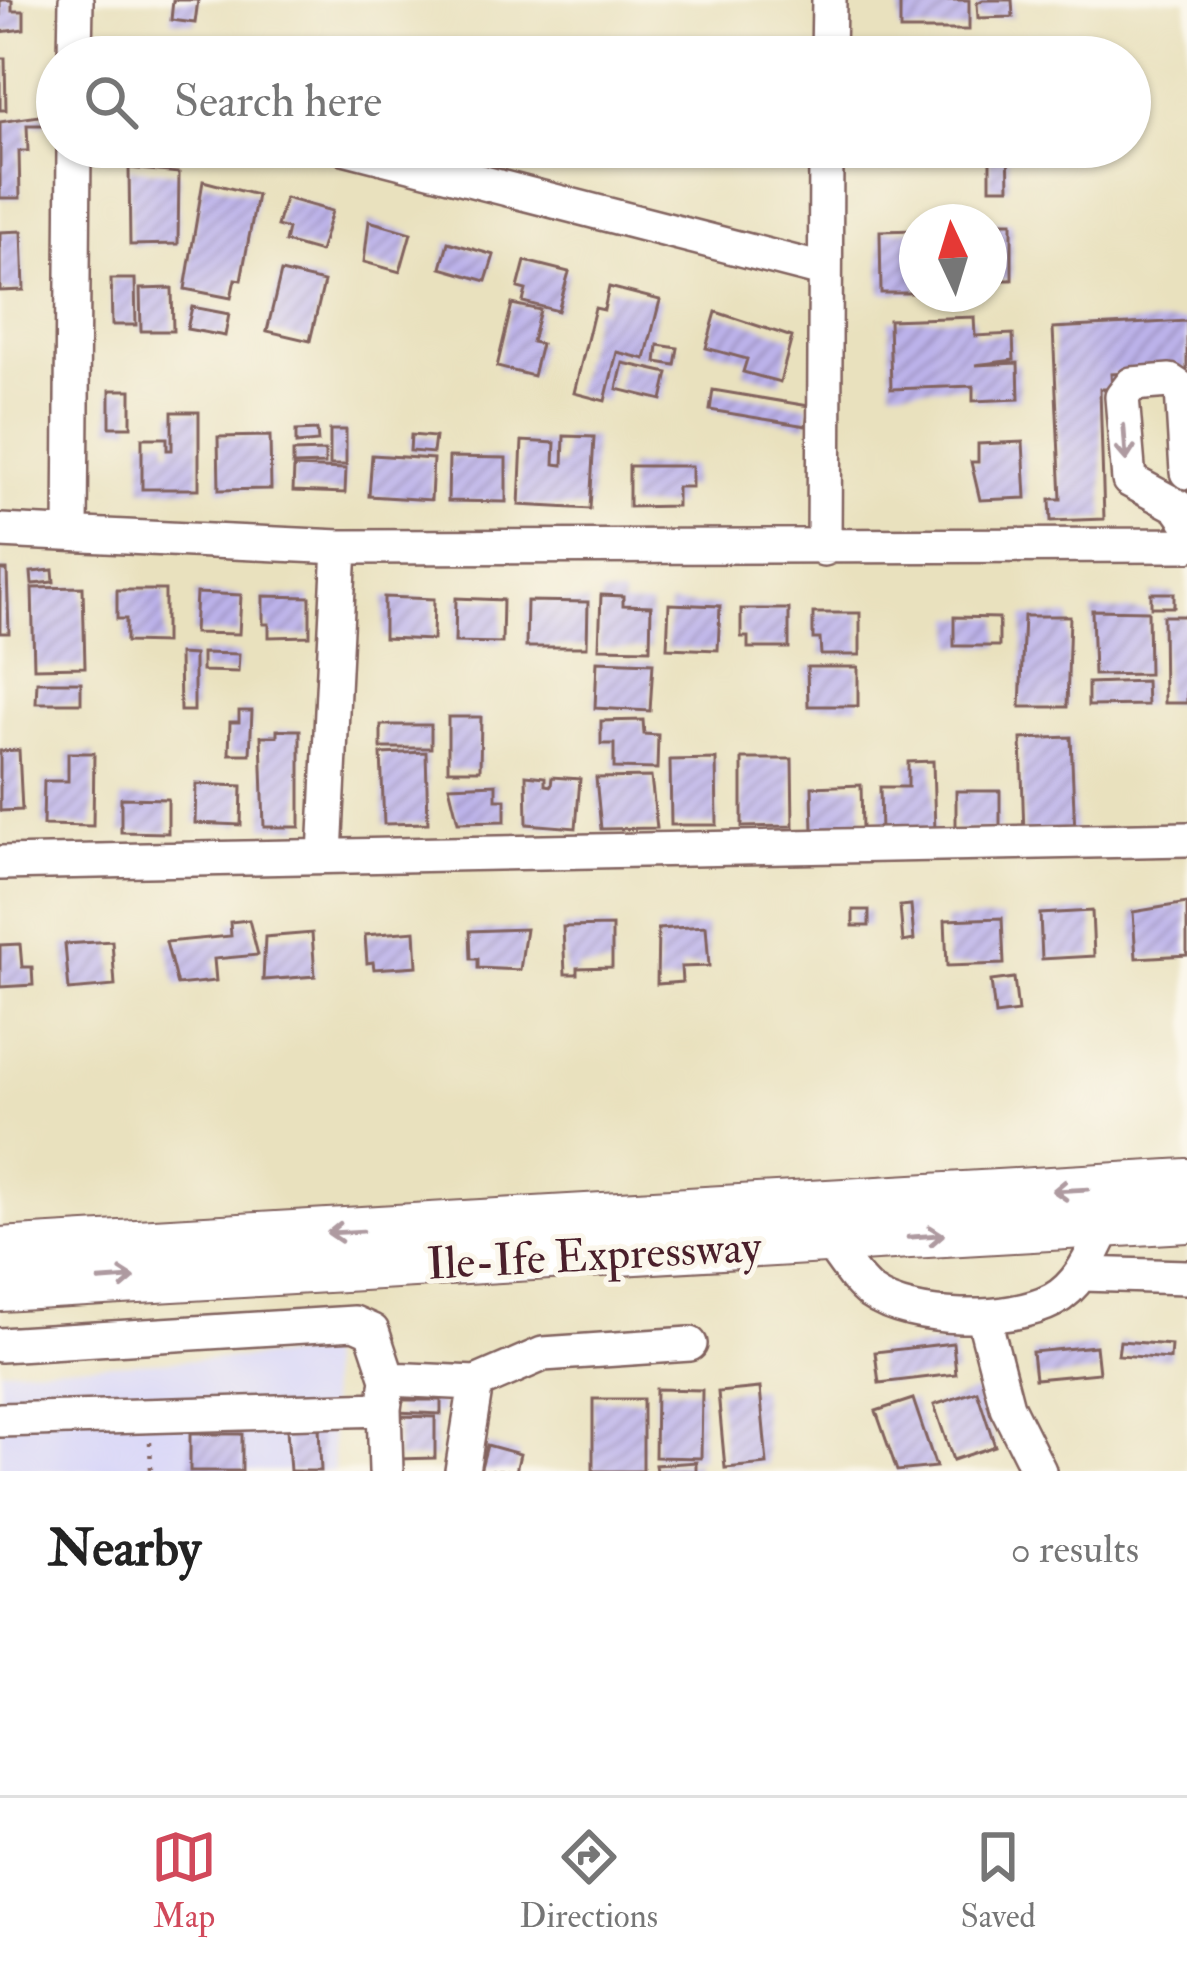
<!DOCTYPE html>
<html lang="en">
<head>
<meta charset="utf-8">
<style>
  body { margin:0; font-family:"IM FELL Double Pica",serif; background:#f2f2f2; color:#222 }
  .compass { position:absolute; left:899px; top:204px; width:108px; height:108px; border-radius:50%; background:#fff; box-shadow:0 3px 9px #0004; rotate:356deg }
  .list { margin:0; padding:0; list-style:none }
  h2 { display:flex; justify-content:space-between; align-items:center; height:156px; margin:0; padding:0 48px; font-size:51px }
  h2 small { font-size:39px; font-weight:400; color:#767676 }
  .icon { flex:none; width:66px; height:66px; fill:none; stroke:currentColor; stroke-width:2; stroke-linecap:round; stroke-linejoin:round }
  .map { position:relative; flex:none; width:1187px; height:1471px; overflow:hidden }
  .search { position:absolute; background:#fff; box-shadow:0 3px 9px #0004; left:36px; right:36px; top:36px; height:132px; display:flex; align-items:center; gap:30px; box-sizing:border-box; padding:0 42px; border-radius:66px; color:#767676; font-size:45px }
  .sheet { height:324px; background:#fff }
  nav { display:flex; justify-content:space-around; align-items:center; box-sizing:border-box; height:168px; border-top:3px solid #e0e0e0; background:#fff; font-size:33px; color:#767676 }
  nav a { display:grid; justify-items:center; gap:6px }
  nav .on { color:#d1495b }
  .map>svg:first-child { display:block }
  .built { fill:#d9d7f8 }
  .building { fill:url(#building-hatch) }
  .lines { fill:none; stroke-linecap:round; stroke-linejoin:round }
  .minor-casing { stroke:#82635e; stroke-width:38 }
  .highway-casing { stroke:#82635e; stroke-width:52 }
  .path { stroke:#82635e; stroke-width:4.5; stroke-dasharray:3 9; stroke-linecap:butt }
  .minor { stroke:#fff; stroke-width:33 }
  .highway { stroke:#fff; stroke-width:48 }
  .oneway { stroke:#ae9aa0 }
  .labels { text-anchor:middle; stroke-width:10; stroke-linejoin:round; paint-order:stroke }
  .street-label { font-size:45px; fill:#4a1f2b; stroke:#fbf7ec }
</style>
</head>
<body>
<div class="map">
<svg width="1187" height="1471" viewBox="0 0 1187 1471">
  <defs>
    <pattern id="building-hatch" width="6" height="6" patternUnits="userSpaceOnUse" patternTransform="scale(3)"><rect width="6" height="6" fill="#bcb2ea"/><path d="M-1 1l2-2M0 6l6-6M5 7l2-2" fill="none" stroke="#9b90be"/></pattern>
  </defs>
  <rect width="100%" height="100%" fill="#fbf7ec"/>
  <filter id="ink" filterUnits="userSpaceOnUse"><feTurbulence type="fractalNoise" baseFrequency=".00833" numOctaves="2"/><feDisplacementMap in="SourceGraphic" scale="24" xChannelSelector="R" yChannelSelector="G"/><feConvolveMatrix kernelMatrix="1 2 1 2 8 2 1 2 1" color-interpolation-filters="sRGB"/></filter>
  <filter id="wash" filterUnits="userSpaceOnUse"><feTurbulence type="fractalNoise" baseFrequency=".004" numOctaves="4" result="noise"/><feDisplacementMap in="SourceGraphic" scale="48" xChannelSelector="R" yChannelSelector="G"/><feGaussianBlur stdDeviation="2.7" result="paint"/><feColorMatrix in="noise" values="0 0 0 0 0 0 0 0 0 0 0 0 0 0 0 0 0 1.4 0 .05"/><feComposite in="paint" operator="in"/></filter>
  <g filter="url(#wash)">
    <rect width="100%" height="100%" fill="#e9e1be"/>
    <path class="built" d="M326,1354L334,1471H0V1369Z"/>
    <g id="blocks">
      <path class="building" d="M0,0H12V11H24V29L0,32Z
        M173,0H198L195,23L171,20Z
        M900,0H969V30H900Z
        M983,0H1012L1013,17L978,18L977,3Z
        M0,58H5L6,110H0Z
        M45,115V125H27L28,151H19L20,198H0V122Z
        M990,147H1008L1009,188H990Z
        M129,168L179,173L178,244L130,245Z
        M203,181L257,195L241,280L235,279L231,298L185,289Z
        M285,198L332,211L320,252L285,242L288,229L277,226Z
        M369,221L411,233L400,272L364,262Z
        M989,222H1012V280H989Z
        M917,230V293H881L880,231Z
        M22,231L24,290L0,291V232Z
        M448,242L494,255L486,281L441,268Z
        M525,261L569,272L558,311L523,302L526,290L518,288Z
        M281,272L324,282L310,341L267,331Z
        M111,279H135L136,325H112Z
        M609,287L660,300L645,359L617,352L605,401L574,393L595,308L604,310Z
        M172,288L173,331H141L140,289Z
        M512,304L540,310L532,342L541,344L533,376L497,367Z
        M192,307L229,314L225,336L187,329Z
        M716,312L792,337L780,382L743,372L747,359L706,348Z
        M974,317L975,336L1013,334L1014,360L975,365L1018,363L1019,399L973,401V386L891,389L889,320Z
        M1187,321V370L1111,374L1112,389H1100L1104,519L1051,521L1050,499H1061L1053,328Z
        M658,345L678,348L675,365L656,362Z
        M623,363L668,373L662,400L617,389Z
        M110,390H131V427H110Z
        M713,390L809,406L806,426L710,410Z
        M172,412H199V489H142V438H167V450H172Z
        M317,430L318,442L296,444V431Z
        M330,430H346V465H330Z
        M411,435L435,437L433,453L410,451Z
        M270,436L271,489L219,490L218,437Z
        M564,436L594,437L590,509L519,505L522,441L555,443L554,464L563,465Z
        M1023,442L1026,498L980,500L971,462H978V444Z
        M325,451V464L293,465V452Z
        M372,455L433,459L431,500L369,496Z
        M449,457L506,458V502L448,501Z
        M629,466H692V487H677V506L629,507Z
        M294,467L346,469L345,493L293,491Z
        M0,570H7L9,633H0Z
        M53,570L54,582L32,584L31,572Z
        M83,587L85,667L34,668L32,588Z
        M117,590H165V643L126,642V619H117Z
        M196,593L241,595L239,634L194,633Z
        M1151,593H1174V607H1151Z
        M601,595L623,596V605L651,606L650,649L599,648Z
        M263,596L310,597V636L269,637V624H263Z
        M384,597L434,599L433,640L384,638Z
        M456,598L503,600L502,643L455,642Z
        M527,601L588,602L587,647H526Z
        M669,604L720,606L718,650L667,648Z
        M741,609H789V648H748V637H741Z
        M1092,610L1148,611L1149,674L1094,675Z
        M813,613H860V655H821L820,639H813Z
        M1024,616H1070L1067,707H1020Z
        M1163,616H1187V703H1164Z
        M954,617L999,618V646H954Z
        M202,653L239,654L238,672L202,671Z
        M179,654L194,655V711H180Z
        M597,661L653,663L650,711L595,708Z
        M807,667H858V706H808Z
        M1146,681L1147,705L1088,706V683Z
        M37,682H81V703H36Z
        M239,711H252L250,754H229L230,722H239Z
        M448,717H481L480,770H448Z
        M643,720L644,734L658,735L657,769L614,768V744H601V721Z
        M381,725H431V748H381Z
        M277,730H300V827H264L261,736H277Z
        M1071,737L1075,833L1024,835L1021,739Z
        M19,750L22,810L0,811V751Z
        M426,752L428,823L384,824L381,754Z
        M68,753H94L93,826L43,825L44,781H68Z
        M716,759L717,825H671L670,760Z
        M742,759H792L793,826L742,827Z
        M933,761L935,832L881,834L880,787H908V762Z
        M526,775L545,777V785L551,786L552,777L580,779L576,828L527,824Z
        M651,777L657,828L601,829L596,778Z
        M196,784L242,786L241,825L195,823Z
        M496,784V799H505V821L458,822L449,786Z
        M861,785L862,829L813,831L812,787Z
        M956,791H1000V830H956Z
        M121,798L168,799V833L121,832Z
        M1187,903V955L1136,958L1133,912Z
        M911,905L914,940L903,942L900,906Z
        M853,910H869V926H853Z
        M1092,911L1094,956L1042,959L1040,914Z
        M1002,918L1004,964L947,966L945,920Z
        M249,920L258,955L214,959L216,981L177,985L166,942L231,936L230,922Z
        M612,926V967L577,968V974H565L563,927Z
        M706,926L709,966L681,967L682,982L657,984L658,929Z
        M526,929L520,970L478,968V959H471L470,931Z
        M415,931L417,966L374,969L373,962L367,963L365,935Z
        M312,933L315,976L263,980L265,937Z
        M112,941L115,986L69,990L65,944Z
        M20,944L22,967H32L33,985L0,987V945Z
        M1014,978L1018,1012L995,1015L991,981Z
        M1120,1341L1171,1345L1170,1359L1118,1355Z
        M953,1343L956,1374L879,1383L875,1352Z
        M1096,1346L1099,1373L1035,1379L1032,1352Z
        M760,1388L767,1464L725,1468L718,1392Z
        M656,1389L702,1390L701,1458L655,1457Z
        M977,1391L995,1446L953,1460L934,1405Z
        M593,1399H643V1471H593Z
        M913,1399L936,1467L897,1471L876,1411Z
        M397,1400H441V1414L397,1412Z
        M397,1416L435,1417V1458L397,1459Z
        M319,1427L321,1471H290L287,1429Z
        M190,1434H242V1471H190Z
        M487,1445L520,1454L516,1471H480Z
        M696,1462V1471H656L655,1465Z"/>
    </g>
  </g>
  <g filter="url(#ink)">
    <use href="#blocks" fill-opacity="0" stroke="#82635e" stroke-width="3"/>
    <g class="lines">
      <g class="minor-casing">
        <path id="minor" d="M75,57L76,0
          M828,57L829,0
          M344,147L823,270
          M1187,472L1182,389L1170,381L1132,384L1122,397L1129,480L1177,506L1187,520
          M0,531L340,547L1187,545
          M71,532L74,147
          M824,549L826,147
          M325,855L340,547
          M0,863L1187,839
          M829,1242C842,1258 855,1281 871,1293C912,1322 1010,1323 1053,1300C1082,1284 1093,1251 1107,1224
          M1082,1274L1187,1277
          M984,1319L1007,1407L1039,1471
          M0,1345L354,1323L372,1331L388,1379L476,1383L462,1471
          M476,1383L543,1354L690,1344
          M384,1409L386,1471
          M0,1420L384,1409L388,1379"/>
      </g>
      <g class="highway-casing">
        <path id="highway" d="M0,1252L1187,1183
          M0,1287L1187,1218"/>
      </g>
      <path class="path" d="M150,1442L151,1471"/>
      <use href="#minor" class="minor"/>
      <use href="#highway" class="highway"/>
    </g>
    <defs><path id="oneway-shaft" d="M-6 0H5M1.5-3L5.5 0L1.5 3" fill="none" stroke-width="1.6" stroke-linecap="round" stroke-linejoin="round" transform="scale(3)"/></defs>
    <g class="oneway">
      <use href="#oneway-shaft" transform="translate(1125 443) rotate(86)"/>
      <use href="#oneway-shaft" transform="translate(1070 1190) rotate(177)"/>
      <use href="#oneway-shaft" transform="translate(345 1232) rotate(177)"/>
      <use href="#oneway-shaft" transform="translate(926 1236) rotate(-4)"/>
      <use href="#oneway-shaft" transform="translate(117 1279) rotate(-4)"/>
    </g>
  </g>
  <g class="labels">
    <g class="street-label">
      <text transform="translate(594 1254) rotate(-3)" y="16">Ile-Ife Expressway</text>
    </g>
  </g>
</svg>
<svg class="compass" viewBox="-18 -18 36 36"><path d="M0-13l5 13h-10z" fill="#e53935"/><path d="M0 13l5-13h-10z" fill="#767676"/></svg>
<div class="search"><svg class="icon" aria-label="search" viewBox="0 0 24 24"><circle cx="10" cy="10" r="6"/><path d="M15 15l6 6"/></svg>Search here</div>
</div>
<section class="sheet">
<h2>Nearby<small>0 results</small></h2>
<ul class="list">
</ul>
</section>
<nav>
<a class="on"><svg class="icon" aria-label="map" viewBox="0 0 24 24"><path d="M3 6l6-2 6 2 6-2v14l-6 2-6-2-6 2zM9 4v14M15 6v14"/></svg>Map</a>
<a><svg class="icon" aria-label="directions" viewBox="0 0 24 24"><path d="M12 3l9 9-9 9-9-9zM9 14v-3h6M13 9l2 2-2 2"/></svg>Directions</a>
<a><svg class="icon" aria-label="saved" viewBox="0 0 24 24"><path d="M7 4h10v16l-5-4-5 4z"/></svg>Saved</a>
</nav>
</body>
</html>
